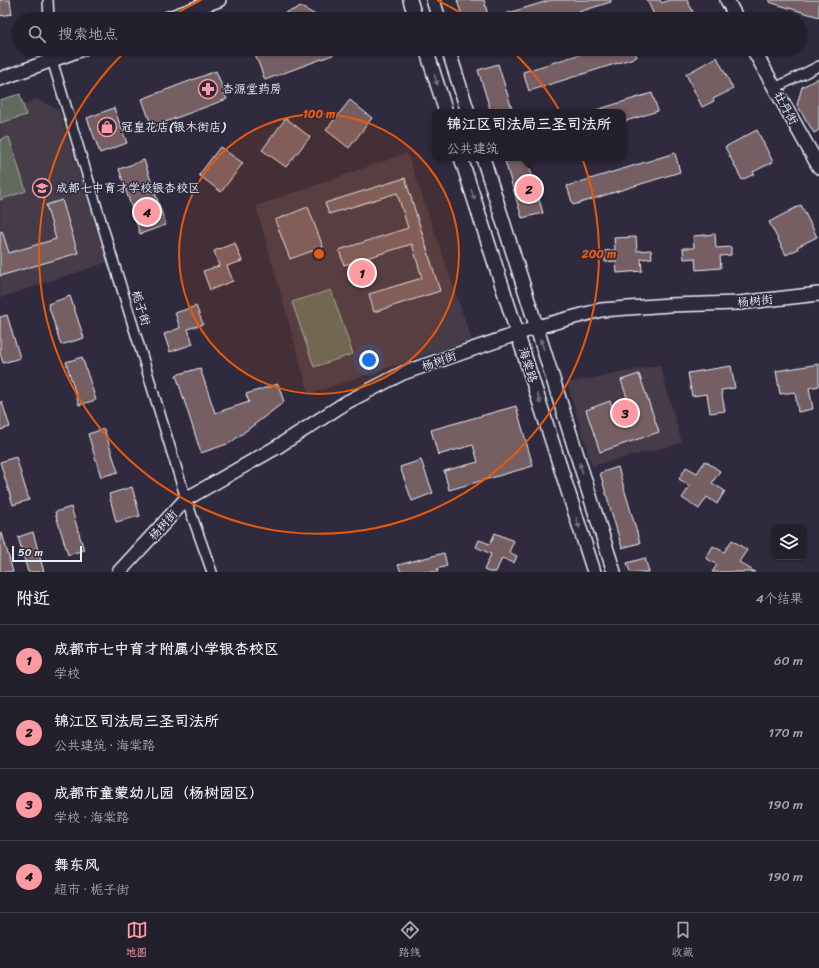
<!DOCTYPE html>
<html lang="zh">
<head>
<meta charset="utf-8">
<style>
  body { margin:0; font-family:Sriracha,"LXGW WenKai TC",sans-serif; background:#2b2836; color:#f1f3f6 }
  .controls { position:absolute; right:12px; bottom:12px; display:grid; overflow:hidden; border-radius:8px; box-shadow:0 1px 3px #0004 }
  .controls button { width:36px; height:36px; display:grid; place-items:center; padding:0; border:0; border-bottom:1px solid #403e4a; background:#23202e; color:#f1f3f6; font:20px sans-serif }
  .scale { position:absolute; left:12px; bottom:10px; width:70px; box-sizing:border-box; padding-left:4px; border:2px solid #e8f1f8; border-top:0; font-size:11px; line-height:14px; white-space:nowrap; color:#e8f1f8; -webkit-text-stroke:3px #2f2a3d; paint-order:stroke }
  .you { position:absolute; left:369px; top:360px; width:14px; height:14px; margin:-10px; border:3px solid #fff; border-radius:50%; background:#1a73e8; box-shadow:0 0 0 6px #1a73e833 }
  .badge { display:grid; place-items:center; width:26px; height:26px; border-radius:50%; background:#ff9aa2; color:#111; font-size:13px; font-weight:700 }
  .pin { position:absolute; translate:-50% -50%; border:2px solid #fff; box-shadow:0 1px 4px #0006 }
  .popup { position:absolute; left:432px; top:109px; width:194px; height:52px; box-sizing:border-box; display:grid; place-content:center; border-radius:8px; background:#23202e; filter:drop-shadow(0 1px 3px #0005); font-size:13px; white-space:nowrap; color:#a3a3aa }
  .popup b { font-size:15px; color:#f1f3f6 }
  .popup::after { content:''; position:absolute; left:50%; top:100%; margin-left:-8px; border:8px solid transparent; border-top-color:#23202e }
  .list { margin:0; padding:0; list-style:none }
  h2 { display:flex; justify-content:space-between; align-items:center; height:52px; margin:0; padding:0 16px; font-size:17px }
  h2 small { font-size:13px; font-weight:400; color:#a3a3aa }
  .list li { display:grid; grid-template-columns:26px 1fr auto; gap:12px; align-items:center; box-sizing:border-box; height:72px; padding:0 16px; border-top:1px solid #403e4a }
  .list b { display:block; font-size:15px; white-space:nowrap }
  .list p { margin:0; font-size:13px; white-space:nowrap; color:#a3a3aa }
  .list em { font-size:13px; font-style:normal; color:#a3a3aa }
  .icon { flex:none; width:22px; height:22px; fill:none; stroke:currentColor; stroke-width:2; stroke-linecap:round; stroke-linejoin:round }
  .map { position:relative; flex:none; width:819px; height:572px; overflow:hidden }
  .search { position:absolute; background:#23202e; box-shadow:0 1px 3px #0004; left:12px; right:12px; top:12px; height:44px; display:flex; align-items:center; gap:10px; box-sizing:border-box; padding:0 14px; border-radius:22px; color:#a3a3aa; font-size:15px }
  .sheet { height:340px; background:#23202e }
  nav { display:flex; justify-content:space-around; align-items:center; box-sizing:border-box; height:56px; border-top:1px solid #403e4a; background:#23202e; font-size:11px; color:#a3a3aa }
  nav a { display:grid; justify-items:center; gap:2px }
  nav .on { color:#ff9aa2 }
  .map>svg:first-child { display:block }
  .built { fill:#443a49 }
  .green { fill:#626a5d; stroke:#a5aeaa }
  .building { fill:#765f64; stroke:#e8f1f8 }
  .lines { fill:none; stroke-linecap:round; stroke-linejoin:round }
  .street-casing { stroke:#e8f1f8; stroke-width:12 }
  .secondary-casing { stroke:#e8f1f8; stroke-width:16 }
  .street { stroke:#2f2a3d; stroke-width:9 }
  .secondary { stroke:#2f2a3d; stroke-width:13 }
  .oneway { fill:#70707e }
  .ring { fill:none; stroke:#e8590c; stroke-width:2 }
  .labels { text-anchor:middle; stroke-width:3; stroke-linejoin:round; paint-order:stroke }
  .poi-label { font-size:12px; fill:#e8f1f8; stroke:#2f2a3d; text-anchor:start }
  .street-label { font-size:12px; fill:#e8f1f8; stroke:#2f2a3d }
  .centre { fill:#e8590c; stroke:#2f2a3d; stroke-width:2 }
  .ring-label { font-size:12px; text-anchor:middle; font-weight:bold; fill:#e8590c; stroke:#2f2a3d; stroke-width:3; stroke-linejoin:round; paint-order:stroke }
</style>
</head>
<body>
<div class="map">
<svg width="819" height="572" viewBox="0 0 819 572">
  <rect width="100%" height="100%" fill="#2f2a3d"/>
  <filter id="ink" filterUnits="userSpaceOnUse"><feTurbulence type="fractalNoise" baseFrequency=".025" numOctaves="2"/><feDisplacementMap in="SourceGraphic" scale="8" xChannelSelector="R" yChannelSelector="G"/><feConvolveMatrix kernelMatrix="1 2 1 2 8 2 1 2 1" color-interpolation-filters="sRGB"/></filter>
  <g filter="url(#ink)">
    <path class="built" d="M37,99L59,110L108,262L0,298V113Z
      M407,153L472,340L309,394L256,206Z
      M660,365L682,443L592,466L567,383Z"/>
    <path class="green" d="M20,94L26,115L0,123V100Z
      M9,137L26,191L0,200V140Z
      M331,290L353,354L314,367L292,302Z"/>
    <path class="building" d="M0,0H10L12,14L0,16Z
      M457,0H484L489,19H463Z
      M551,0H611V2L556,19H496L495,17Z
      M647,0H660L662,3L669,0H687L695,16L688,19H656Z
      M769,0H819V17L769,2Z
      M301,7L323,19H272L271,18Z
      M253,49H345L346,50L265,80Z
      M597,49H634L637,57L529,91L523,72Z
      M717,57L733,89L713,99L714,101L702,107L686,74Z
      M498,64L513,112H491L478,70Z
      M216,71L227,99L152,127L142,99Z
      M819,78V130L814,133L797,105L802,87Z
      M652,93L658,111L623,122V112H596V110Z
      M350,100L372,118L349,148L326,130Z
      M114,108L127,143L100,153L87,118Z
      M286,118L310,137L286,167L262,150Z
      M757,130L773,162L753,172L754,174L742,180L725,147Z
      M220,147L243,163L221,192L199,175Z
      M675,153L680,172L573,205L567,186Z
      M504,158H527L543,213L522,218Z
      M144,160L166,225L140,234L119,169Z
      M405,178L440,291L374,312L369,294L422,278L412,244L344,265L339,250L408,228L397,193L329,214L325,203Z
      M62,200L78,253L0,276V232L2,231L9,253L56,239L46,205Z
      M801,205L817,237L797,247L798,249L786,255L769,222Z
      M308,207L323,247L290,259L275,220Z
      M715,234L716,248L731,247V255L720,256L721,268L696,270L695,258L684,259L683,248H694L693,236Z
      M636,237L637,251L651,250L652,258L641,259L642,271L617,273L616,261L605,262L604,251L615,250L614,238Z
      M235,243L242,261L227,266L233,281L210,290L203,271L219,266L214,251Z
      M70,296L84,338L61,345L48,304Z
      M196,306L203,324L188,329L193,344L170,352L164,334L180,328L175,313Z
      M7,315L20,358L3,363L0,353V317Z
      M82,357L96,400L79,405L66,362Z
      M819,364V386L809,388L813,409L798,412L795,392L780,394L776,371Z
      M731,366L735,388L721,390L725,411L710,413L707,394L692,396L688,373Z
      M200,368L215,413L249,402L246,394L278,384L284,402L230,443L201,453L176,375Z
      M639,374L659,432L600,452L586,410L610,401L617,421L633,415L621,380Z
      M0,402H2L10,427L0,430Z
      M516,406L533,466L449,490L444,471L478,462L473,445L438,455L431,430Z
      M104,429L118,472L101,477L88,434Z
      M16,457L29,500L13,505L0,462Z
      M421,460L433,493L412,501L400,467Z
      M705,461L720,471L712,483L725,491L717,504L707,497L699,509L682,498L690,486L679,479L686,467L697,473Z
      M618,467L640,543L622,548L600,473Z
      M132,487L140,516L116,522L109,494Z
      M71,507L84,550L68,555L55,512Z
      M33,532L44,572H28L18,537Z
      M2,533L13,572H0V534Z
      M495,533L514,541L509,552L517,556L514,563L502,558L496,572H489L484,570L491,554L476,547L479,540L490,544Z
      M732,540L747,550L739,562L755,572H712L717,565L706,558L713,546L724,552Z
      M444,553L447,566L437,569L438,572H401L398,565Z
      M645,558L649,572H630L627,563Z"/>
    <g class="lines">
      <g class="street-casing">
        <path id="street" d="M48,0L49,19
          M52,49V60L186,499L212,572
          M775,88L819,66"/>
      </g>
      <g class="secondary-casing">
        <path id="secondary" d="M410,0L416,19
          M433,0L439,19
          M727,0L737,19
          M166,19L219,0
          M426,49L446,112
          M448,49L468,112
          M753,49L819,167
          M0,79L83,49
          M461,158L594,572
          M483,158L614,572
          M119,572L186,499L277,447L347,402L403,373L537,327L601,310L669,305L739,303L819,294"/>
      </g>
      <use href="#street" class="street"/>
      <use href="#secondary" class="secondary"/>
    </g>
    <defs><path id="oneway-solid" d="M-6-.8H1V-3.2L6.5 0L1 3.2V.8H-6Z"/></defs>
    <g class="oneway">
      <use href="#oneway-solid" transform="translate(436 80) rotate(72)"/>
      <use href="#oneway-solid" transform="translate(473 195) rotate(72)"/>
      <use href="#oneway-solid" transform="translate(542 344) rotate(-108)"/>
      <use href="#oneway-solid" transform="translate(539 399) rotate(72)"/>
      <use href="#oneway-solid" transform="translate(581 468) rotate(-108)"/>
      <use href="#oneway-solid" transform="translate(578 523) rotate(72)"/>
    </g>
  </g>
  <circle cx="319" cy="254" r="140" fill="#e8590c" fill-opacity=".12"/>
  <g class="ring">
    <circle cx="319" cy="254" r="140"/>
    <path d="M169 18A280 280 0 0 1 201 0M437 0A280 280 0 0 1 469 18M510 49A280 280 0 1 1 128 49"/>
  </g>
  <defs>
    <g id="pharmacy-ring" transform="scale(1)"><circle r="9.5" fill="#2f2a3d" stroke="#ff9aa2" stroke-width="1.5"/><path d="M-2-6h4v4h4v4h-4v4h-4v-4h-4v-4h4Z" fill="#ff9aa2"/></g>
    <g id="shop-ring" transform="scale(1)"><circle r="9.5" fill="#2f2a3d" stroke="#ff9aa2" stroke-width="1.5"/><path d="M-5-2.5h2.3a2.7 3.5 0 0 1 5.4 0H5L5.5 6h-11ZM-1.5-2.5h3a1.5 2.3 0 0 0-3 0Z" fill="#ff9aa2"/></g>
    <g id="school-ring" transform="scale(1)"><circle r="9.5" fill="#2f2a3d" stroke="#ff9aa2" stroke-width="1.5"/><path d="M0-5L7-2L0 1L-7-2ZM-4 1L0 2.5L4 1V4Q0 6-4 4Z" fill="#ff9aa2"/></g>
  </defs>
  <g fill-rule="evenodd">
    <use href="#pharmacy-ring" x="208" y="89"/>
    <use href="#shop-ring" x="107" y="127"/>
    <use href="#school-ring" x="42" y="188"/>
  </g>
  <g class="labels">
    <g class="poi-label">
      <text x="222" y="93">杏源堂药房</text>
      <text x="121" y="131">冠皇花店(银木街店)</text>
      <text x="56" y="192">成都七中育才学校银杏校区</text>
    </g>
    <g class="street-label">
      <text transform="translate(786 108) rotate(61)" y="4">牡丹街</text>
      <text transform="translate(755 301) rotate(-6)" y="4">杨树街</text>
      <text transform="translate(141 308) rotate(73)" y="4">栀子街</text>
      <text transform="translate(439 361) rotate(-19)" y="4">杨树街</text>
      <text transform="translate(528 365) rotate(72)" y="4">海棠路</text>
      <text transform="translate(163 525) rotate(-48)" y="4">杨树街</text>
    </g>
  </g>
  <circle cx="319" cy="254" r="6" class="centre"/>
  <g class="ring-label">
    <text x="319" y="118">100 m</text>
    <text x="599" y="258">200 m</text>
  </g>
</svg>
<div class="controls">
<button><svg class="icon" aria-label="layers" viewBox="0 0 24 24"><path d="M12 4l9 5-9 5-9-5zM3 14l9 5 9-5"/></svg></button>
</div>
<div class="scale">50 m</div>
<div class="you"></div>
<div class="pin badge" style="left:362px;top:273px">1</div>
<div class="pin badge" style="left:529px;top:189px">2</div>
<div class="popup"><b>锦江区司法局三圣司法所</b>公共建筑</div>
<div class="pin badge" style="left:625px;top:413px">3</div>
<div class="pin badge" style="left:147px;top:212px">4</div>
<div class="search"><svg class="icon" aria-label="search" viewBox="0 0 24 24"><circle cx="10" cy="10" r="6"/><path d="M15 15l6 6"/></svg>搜索地点</div>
</div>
<section class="sheet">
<h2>附近<small>4个结果</small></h2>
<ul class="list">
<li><span class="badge">1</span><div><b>成都市七中育才附属小学银杏校区</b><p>学校</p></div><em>60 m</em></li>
<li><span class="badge">2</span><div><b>锦江区司法局三圣司法所</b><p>公共建筑 · 海棠路</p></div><em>170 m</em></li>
<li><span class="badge">3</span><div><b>成都市童蒙幼儿园（杨树园区）</b><p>学校 · 海棠路</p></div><em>190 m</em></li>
<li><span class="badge">4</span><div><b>舞东风</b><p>超市 · 栀子街</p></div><em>190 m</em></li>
</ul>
</section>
<nav>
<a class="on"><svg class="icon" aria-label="map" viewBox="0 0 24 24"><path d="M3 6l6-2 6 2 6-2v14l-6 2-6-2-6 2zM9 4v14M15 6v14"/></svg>地图</a>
<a><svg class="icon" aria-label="directions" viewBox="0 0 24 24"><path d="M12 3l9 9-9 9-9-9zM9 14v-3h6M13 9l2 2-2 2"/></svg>路线</a>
<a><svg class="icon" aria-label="saved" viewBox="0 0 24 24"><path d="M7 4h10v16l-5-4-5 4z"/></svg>收藏</a>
</nav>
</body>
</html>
